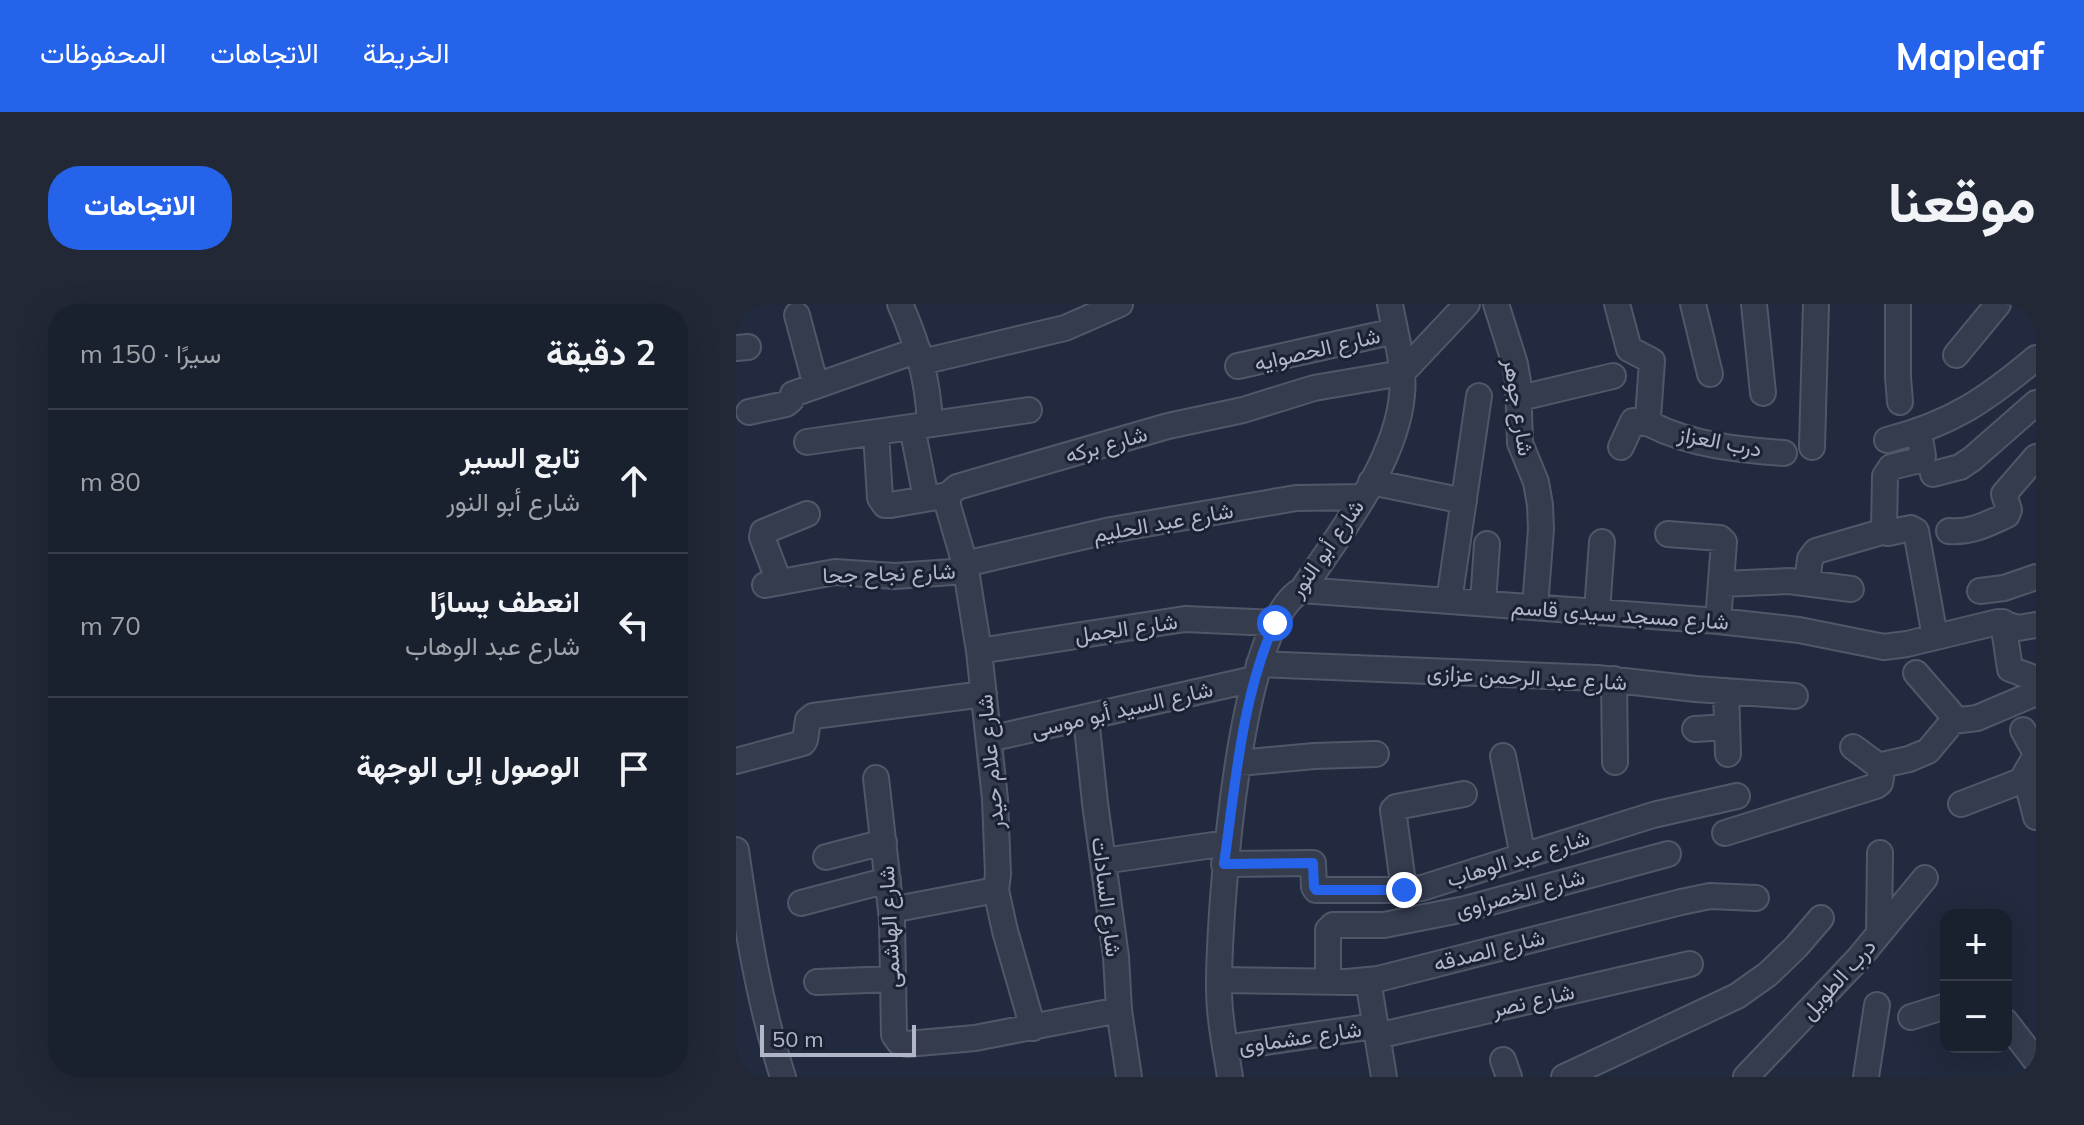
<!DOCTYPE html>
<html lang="ar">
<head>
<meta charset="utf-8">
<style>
  body { margin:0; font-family:Mulish,Vazirmatn,sans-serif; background:#222836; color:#f1f3f6; direction:rtl }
  .controls { position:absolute; right:24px; bottom:24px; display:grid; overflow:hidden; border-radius:16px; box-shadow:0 8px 32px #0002 }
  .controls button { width:72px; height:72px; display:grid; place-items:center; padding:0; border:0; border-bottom:2px solid #373e4a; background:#19202e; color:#f1f3f6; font:40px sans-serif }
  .scale { position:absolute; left:24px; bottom:20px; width:156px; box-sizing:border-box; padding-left:8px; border:4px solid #b1b7c9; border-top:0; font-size:22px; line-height:28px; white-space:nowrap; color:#b1b7c9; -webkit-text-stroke:6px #1a2133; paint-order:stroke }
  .stop { position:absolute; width:24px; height:24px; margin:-18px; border:6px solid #2563eb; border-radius:50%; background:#fff }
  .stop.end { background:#2563eb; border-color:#fff; box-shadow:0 2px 8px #0008 }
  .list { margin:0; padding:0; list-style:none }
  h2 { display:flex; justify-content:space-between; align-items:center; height:104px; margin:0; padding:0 32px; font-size:34px }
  h2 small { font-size:26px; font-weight:400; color:#9fa3aa }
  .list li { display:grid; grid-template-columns:52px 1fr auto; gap:24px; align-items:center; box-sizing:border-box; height:144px; padding:0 32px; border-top:2px solid #373e4a }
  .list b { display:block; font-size:30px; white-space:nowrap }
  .list p { margin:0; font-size:26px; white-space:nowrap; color:#9fa3aa }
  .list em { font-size:26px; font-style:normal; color:#9fa3aa }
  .icon { flex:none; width:44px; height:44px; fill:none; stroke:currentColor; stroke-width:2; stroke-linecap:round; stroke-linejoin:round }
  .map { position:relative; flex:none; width:1300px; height:773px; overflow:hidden; direction:ltr; border-radius:32px }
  header { display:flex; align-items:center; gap:48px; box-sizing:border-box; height:112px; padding:0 40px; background:#2563eb; color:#fff }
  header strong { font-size:38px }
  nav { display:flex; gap:44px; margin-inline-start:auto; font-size:28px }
  .intro { display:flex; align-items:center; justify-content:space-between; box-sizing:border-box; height:192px; padding:0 48px }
  h1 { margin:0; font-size:56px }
  .button { padding:20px 36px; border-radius:32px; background:#2563eb; color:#fff; font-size:28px; font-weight:700 }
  main { display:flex; gap:48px; padding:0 48px }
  aside { flex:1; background:#19202e; border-radius:32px; box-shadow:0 8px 32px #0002 }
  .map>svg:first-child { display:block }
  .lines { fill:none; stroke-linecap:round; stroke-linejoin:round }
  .minor-casing { stroke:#505769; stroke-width:28 }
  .minor { stroke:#353c4e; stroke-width:24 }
  .route { stroke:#2563eb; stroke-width:10 }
  .labels { text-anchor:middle; stroke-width:6; stroke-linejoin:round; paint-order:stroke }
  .street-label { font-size:22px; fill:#b1b7c9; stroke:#1a2133 }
</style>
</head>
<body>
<header>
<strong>Mapleaf</strong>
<nav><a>الخريطة</a><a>الاتجاهات</a><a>المحفوظات</a></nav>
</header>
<div class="intro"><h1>موقعنا</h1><a class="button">الاتجاهات</a></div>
<main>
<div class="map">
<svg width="1300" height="773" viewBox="0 0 1300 773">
  <rect width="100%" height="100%" fill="#212a3e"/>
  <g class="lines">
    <g class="minor-casing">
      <path id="minor" d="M164,0C182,41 192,75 194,120
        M760,0L779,60L782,78L784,139L800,178L804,201L805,225L799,303
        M881,0L893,45L916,57L912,114L914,120C955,141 1003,146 1048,149
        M957,0L974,70
        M1018,0L1027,89
        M1162,0V73L1164,98
        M61,11L80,82
        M0,44L12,43
        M1220,51L1262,0
        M186,58L329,24L384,0
        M502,62L659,27
        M666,69L731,0
        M784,94L877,72
        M13,108L50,100L55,96L57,90L182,46
        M176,123L190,194
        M1183,128L1187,152L1184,156L1155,163L1149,172L1148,225L1152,229L1175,224L1180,227L1199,333
        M140,129L144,194L149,201H155L212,191L221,183L432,122L507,106L578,84L666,69
        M1151,136C1215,120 1250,96 1300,54
        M71,138L293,106
        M885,143L897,117L914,120
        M1076,143L1080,0
        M1197,170L1224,163L1236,155L1300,99
        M635,178L728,197
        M212,191V202L229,260L243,347L259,495L262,570L260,586L269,627L297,724
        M1213,227C1235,229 1251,220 1271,211L1273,206L1268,190L1300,153
        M932,230L984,234L988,238L982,317
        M229,260L375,226L560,194L626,193
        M43,278L26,233L27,228L71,210
        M1071,278L1074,255L1080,247L1149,227
        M985,280L1053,277L1115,285
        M29,281L99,268L159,272L230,267
        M566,286L982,317L1063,326L1148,343L1171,340L1262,318L1282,324L1300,321
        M1244,287L1268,284L1300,273
        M713,297L743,92
        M747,299L751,240
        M861,307L866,238
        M1267,318L1274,365L1298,374L1300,378
        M243,347L449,315L539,319
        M523,360L861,374L960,385L1059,392
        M1180,369L1220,415
        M878,375L879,458
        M990,387L992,450
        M350,413L359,499L380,653L383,706L393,773
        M959,425L991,423
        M1287,426L1298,446L1299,453L1289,470L1300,513
        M253,435L518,375
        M1117,443L1144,463
        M767,452L787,552
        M0,457L67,439L69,436L72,416L77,412L248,390
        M503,459L578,452L640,450
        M140,474L156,616L158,731L163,738L171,740L239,734L383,706
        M1225,500L1290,475
        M989,529L1140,482L1144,479L1145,474L1143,465L1146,461L1173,455L1192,447L1217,417L1241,414L1300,389
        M0,546C11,623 23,699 47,773
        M90,553L148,538
        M367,557L491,539
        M488,560L577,559L578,583L580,586H668L686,584L917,511L1001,492
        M668,586L657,506L660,503L728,490
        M65,599L152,576
        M155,606L260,586
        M1143,629L1144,549
        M483,676L611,678L642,675L945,598L974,592L1020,594
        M632,676L648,773
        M592,677V626L597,621H648L729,605L932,550
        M81,678L157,675
        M1175,713L1210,702
        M1270,718L1300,757
        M641,732L954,660
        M489,744L639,722
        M767,756L773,773
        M494,773C489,741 482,709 483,676C484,604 502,319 566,286C603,230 660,159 666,91C669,61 659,29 654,0
        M828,773L1001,692L1032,670L1060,643L1085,614
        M1010,773L1123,654L1189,574
        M1130,773L1141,701"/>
    </g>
    <use href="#minor" class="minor"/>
  </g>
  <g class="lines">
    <path class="route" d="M539,319C506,390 499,483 488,560L577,559L578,583L580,586H668"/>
  </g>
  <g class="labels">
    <g class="street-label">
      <text transform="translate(581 45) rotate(-13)" y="8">شارع الحصوايه</text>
      <text transform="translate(783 103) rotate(81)" y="8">شارع جوهر</text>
      <text transform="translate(984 137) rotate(11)" y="8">درب العزاز</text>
      <text transform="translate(370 140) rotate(-16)" y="8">شارع بركه</text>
      <text transform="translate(427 218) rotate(-10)" y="8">شارع عبد الحليم</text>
      <text transform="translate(590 244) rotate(-55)" y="8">شارع أبو النور</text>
      <text transform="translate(153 269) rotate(-2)" y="8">شارع نجاح جحا</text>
      <text transform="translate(884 310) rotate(4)" y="8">شارع مسجد سيدى قاسم</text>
      <text transform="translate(390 324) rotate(-8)" y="8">شارع الجمل</text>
      <text transform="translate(791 373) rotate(3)" y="8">شارع عبد الرحمن عزازى</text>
      <text transform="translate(386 405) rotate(-13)" y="8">شارع السيد أبو موسى</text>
      <text transform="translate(254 458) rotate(-95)" y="8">شارع علام حيدر</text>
      <text transform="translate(782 554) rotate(-17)" y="8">شارع عبد الوهاب</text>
      <text transform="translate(784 589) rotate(-15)" y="8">شارع الخصراوى</text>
      <text transform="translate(371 593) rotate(83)" y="8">شارع السادات</text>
      <text transform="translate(153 623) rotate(-93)" y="8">شارع الهاشمى</text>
      <text transform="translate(753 646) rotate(-14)" y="8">شارع الصدقه</text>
      <text transform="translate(1102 675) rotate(-48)" y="8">درب الطويل</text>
      <text transform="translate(797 696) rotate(-13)" y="8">شارع نصر</text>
      <text transform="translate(564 733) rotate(-8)" y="8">شارع عشماوى</text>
    </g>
  </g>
</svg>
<div class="controls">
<button>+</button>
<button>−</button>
</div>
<div class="scale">50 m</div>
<div class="stop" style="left:539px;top:319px"></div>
<div class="stop end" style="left:668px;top:586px"></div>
</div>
<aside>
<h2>2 دقيقة<small>سيرًا · 150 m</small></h2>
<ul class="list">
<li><svg class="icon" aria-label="ahead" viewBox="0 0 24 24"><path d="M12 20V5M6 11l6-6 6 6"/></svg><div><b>تابع السير</b><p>شارع أبو النور</p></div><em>80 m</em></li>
<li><svg class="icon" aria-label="left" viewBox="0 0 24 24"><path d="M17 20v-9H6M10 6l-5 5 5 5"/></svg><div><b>انعطف يسارًا</b><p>شارع عبد الوهاب</p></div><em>70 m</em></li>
<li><svg class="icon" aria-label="arrive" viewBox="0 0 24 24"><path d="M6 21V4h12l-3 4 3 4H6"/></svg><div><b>الوصول إلى الوجهة</b></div></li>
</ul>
</aside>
</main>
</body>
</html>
